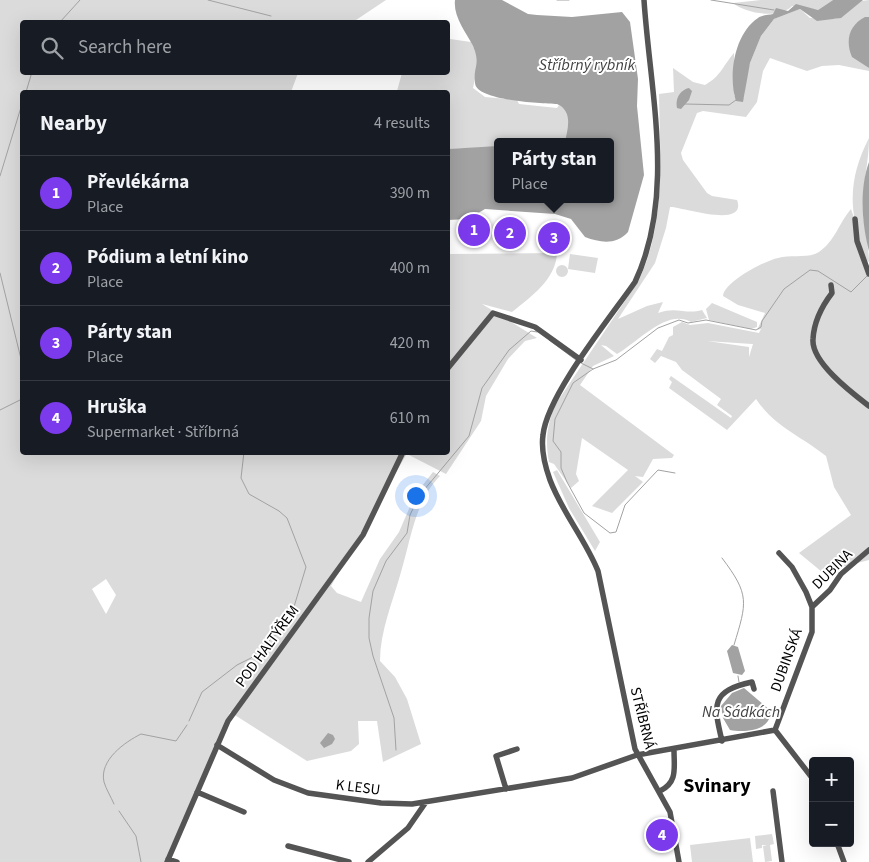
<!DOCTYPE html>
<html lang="en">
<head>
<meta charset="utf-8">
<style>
  body { margin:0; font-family:"Source Sans 3",sans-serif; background:#242831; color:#f1f3f6 }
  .controls { position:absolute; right:15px; bottom:15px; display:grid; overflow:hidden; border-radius:5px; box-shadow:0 5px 20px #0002 }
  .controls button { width:45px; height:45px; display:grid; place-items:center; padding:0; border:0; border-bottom:1px solid #363941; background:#171b24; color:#f1f3f6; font:25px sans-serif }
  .you { position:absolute; left:415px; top:495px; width:18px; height:18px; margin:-12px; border:4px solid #fff; border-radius:50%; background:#1a73e8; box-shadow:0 0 0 8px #1a73e833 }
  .badge { display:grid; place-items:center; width:32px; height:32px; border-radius:50%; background:#7c3aed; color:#fff; font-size:16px; font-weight:700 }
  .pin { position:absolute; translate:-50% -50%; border:2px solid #fff; box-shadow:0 1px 5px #0006 }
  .popup { position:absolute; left:494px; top:138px; width:120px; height:65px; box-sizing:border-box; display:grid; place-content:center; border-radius:5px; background:#171b24; filter:drop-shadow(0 1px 4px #0005); font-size:16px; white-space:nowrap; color:#9ea1a6 }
  .popup b { font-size:19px; color:#f1f3f6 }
  .popup::after { content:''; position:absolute; left:50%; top:100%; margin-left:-10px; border:10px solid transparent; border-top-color:#171b24 }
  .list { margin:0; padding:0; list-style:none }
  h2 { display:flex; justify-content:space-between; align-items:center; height:65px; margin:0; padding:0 20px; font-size:21px }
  h2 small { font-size:16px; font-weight:400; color:#9ea1a6 }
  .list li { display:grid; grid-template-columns:32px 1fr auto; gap:15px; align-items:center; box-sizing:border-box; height:75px; padding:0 20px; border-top:1px solid #363941 }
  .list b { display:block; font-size:19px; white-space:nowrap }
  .list p { margin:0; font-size:16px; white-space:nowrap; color:#9ea1a6 }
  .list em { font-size:16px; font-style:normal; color:#9ea1a6 }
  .icon { flex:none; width:28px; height:28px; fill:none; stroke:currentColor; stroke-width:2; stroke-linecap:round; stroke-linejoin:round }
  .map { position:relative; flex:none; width:869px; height:862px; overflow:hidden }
  .search { position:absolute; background:#171b24; box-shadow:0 5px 20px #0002; left:20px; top:20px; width:430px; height:55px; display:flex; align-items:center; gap:12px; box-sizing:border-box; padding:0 18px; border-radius:5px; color:#9ea1a6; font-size:19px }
  .panel { position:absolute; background:#171b24; box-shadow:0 5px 20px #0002; left:20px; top:90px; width:430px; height:365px; border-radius:5px }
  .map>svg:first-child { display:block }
  .green { fill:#dbdbdb; fill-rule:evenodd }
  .water { fill:#a2a2a2 }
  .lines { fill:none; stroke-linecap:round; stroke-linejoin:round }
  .stream { stroke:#a2a2a2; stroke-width:1 }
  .minor { stroke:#545454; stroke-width:5.5 }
  .labels { text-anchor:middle; stroke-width:4; stroke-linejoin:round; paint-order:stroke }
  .street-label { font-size:15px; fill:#000; stroke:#fff }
  .water-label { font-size:16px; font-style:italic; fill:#434343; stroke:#fff }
  .district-label { font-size:20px; font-weight:bold; fill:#000; stroke:#fff }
</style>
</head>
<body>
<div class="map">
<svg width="869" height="862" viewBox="0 0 869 862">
  <rect width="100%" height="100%" fill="#fff"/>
  <path class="green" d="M0,0H386L353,22H22V72L298,73L291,92H22V452L403,453L406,455L331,586L337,593L361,602L380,559L399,532L415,495L433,472L440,476C415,501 411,539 401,572C393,601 380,631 380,661L395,677L407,699L421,744L383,762L377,721H358L359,744L351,751L307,761L230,712L167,862H0ZM106,579L116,595L106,614L92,589Z
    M761,0H833L818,10L792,6C780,19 746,14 733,3Z
    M869,0V71L839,65L822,66L807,71L770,58L763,71L757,102L746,117L703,111L697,113L681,153L683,160L707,193L712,196L737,200C748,230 679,206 670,207L666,228L655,263L618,319L647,306L663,302L658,313C677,306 686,315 702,310L707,318L691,322C667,308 638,342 617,354L606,346L601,345L614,356L593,366L580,385L674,455L672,458L653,459L643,477L635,476L643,482L612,513L592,506L628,470L582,438L576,474L579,481L571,488L554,464L549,462C545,440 547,426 555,405L639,280C666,222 660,157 659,94L674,92L673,68L693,82L705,85C721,76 722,67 734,53V96L744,98L745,80L750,63L761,36L774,19L800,9L810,18L835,19L841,17L861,1Z
    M450,39L471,42L479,59L473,88L485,97L517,100L519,104L557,108L559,105C574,112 568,128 566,142H498V147L448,149V92L397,91L402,73L448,72V40Z
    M869,138C869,161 863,182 863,204C862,224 869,242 869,262L867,261L869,271V560L822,572L799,553L851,515L834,487L826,456C801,436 775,427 756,399L727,430L669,388L672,382L669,379L671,376L731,418L732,416L717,405L721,399L682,370L676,362L661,356L655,363L650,359L657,349L662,351L669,337L673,335V327L682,322L690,325L708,323L759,333L761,329L757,330L765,313L738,305L723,296C724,282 764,261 778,258C791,254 808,259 819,252C835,241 839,223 851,209L855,221C849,192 855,165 869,138ZM707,341L752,344H753L749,357V347Z
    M557,253C556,279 531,297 512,312L482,304L537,338L525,341L508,359L486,396L481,421L446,474L405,453L448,452V254Z
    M570,254L598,258L595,273L568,269Z
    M556 271a6 6 0 1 1 12 0a6 6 0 1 1-12 0Z
    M712,303L757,322V327L751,329L709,320L706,309Z
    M557,470L600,542L595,551L569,508L553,472Z
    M772,834L774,844L770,845L772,861L765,862L763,846L767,845H762V848L756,849L755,836Z
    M750,838L753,862H692L690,845Z"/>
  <path class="water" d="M455,0H502L528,14L537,15L572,17L622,12L630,22L638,79L637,106L644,175L628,232C616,245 601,243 585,237L571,219L555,214L485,209L468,219L448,220V149L498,146V199H610V142H565C568,128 573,111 557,104C542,103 476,101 475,83C473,66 481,65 473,46C466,32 453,17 455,0Z
    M833,0H863L841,18L817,21L800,9L774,19L761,36L750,63L743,102L736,101C728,76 734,34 758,18C762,15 769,15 773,14L776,8L788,11L796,4L818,10Z
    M865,17H869V68L852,57C845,41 849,25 865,17Z
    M689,88L692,91L689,100L681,109L677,108C675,99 680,90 689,88Z
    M869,162V251C862,224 859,190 869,162Z
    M732,645L738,647L745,671L742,675L733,673L727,651Z
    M744,688L770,710C773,730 746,733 730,730L723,718L721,706L732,693Z
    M328,733L333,735L335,739L332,744L324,748L320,743Z"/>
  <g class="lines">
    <path class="stream" d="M208,0L271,16
      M557,0H569
      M711,0L774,10
      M60,22L80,0
      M26,92L32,72
      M685,104L729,105L736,100
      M0,176L22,104
      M0,273L22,363
      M549,340L576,360
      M579,362L593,369
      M0,410L22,399
      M675,473L658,470L625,505L616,532L610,533L584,513L567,482L561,468V452L553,441L555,419L573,383L593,369L616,360L658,328L679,320L688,323L706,320L756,330L761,327L762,321L784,289L810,270L818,271L851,292L867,276
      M722,558C750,595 747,602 734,645
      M738,676L739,682
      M189,721L202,692L237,665L251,658L284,627L293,610L306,567L287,518L279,511L249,494L241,478L244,452
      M396,750L394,718L373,656L369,638V618L373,591L386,561L407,533L410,515L419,496L469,436L482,388L509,350L531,331L537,332
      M114,804C111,797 106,789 104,782C99,760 125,742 141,734L176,741L187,725
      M119,811L136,836L141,862"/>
    <path class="minor" d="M644,0C650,92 676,195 635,282C610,318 547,395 543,435C541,449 545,466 550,480C562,512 585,539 598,571L635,749L670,812L679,862
      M855,219L857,241L869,274
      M831,285L832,293C822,306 814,321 813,339C811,362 852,393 869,406
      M448,368L493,313L535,327L581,360
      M812,607L830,590L841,574L869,550
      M775,730L813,779
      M722,741C713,704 711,691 752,682L754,689
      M217,745L274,780L308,793L381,803L412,804L572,778L637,755L775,730L812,632V607L806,592L792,567L779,553
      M506,789L496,756L517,749
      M660,791C678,782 674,768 674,750
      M773,791L782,862
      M197,792L244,812
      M837,843L844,862
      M288,846L349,862
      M168,859L177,862
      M167,862L228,721L363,535L403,452
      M368,862L408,828L426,802"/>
  </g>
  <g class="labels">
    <g class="street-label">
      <text transform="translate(832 569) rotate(-45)" y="5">DUBINA</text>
      <text transform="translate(267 646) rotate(-54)" y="5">POD HALTÝŘEM</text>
      <text transform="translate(786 660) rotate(-70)" y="5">DUBINSKÁ</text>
      <text transform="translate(643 718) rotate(76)" y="5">STŘÍBRNÁ</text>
      <text transform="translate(358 787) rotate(7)" y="5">K LESU</text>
    </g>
    <g class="water-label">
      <text x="587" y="70">Stříbrný rybník</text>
      <text x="741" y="717">Na Sádkách</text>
    </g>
    <g class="district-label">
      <text x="717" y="792">Svinary</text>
    </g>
  </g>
</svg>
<div class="controls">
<button>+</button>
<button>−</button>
</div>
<div class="you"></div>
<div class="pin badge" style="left:474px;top:230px">1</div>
<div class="pin badge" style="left:510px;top:233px">2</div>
<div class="pin badge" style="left:554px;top:238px">3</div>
<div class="popup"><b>Párty stan</b>Place</div>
<div class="pin badge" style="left:662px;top:835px">4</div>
<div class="search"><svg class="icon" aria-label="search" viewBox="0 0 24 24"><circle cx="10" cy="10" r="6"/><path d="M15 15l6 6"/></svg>Search here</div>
<section class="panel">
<h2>Nearby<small>4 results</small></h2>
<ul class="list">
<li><span class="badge">1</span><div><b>Převlékárna</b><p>Place</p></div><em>390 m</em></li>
<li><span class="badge">2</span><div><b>Pódium a letní kino</b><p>Place</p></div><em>400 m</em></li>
<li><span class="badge">3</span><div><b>Párty stan</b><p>Place</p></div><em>420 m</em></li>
<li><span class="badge">4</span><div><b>Hruška</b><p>Supermarket · Stříbrná</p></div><em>610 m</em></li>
</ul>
</section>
</div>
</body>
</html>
